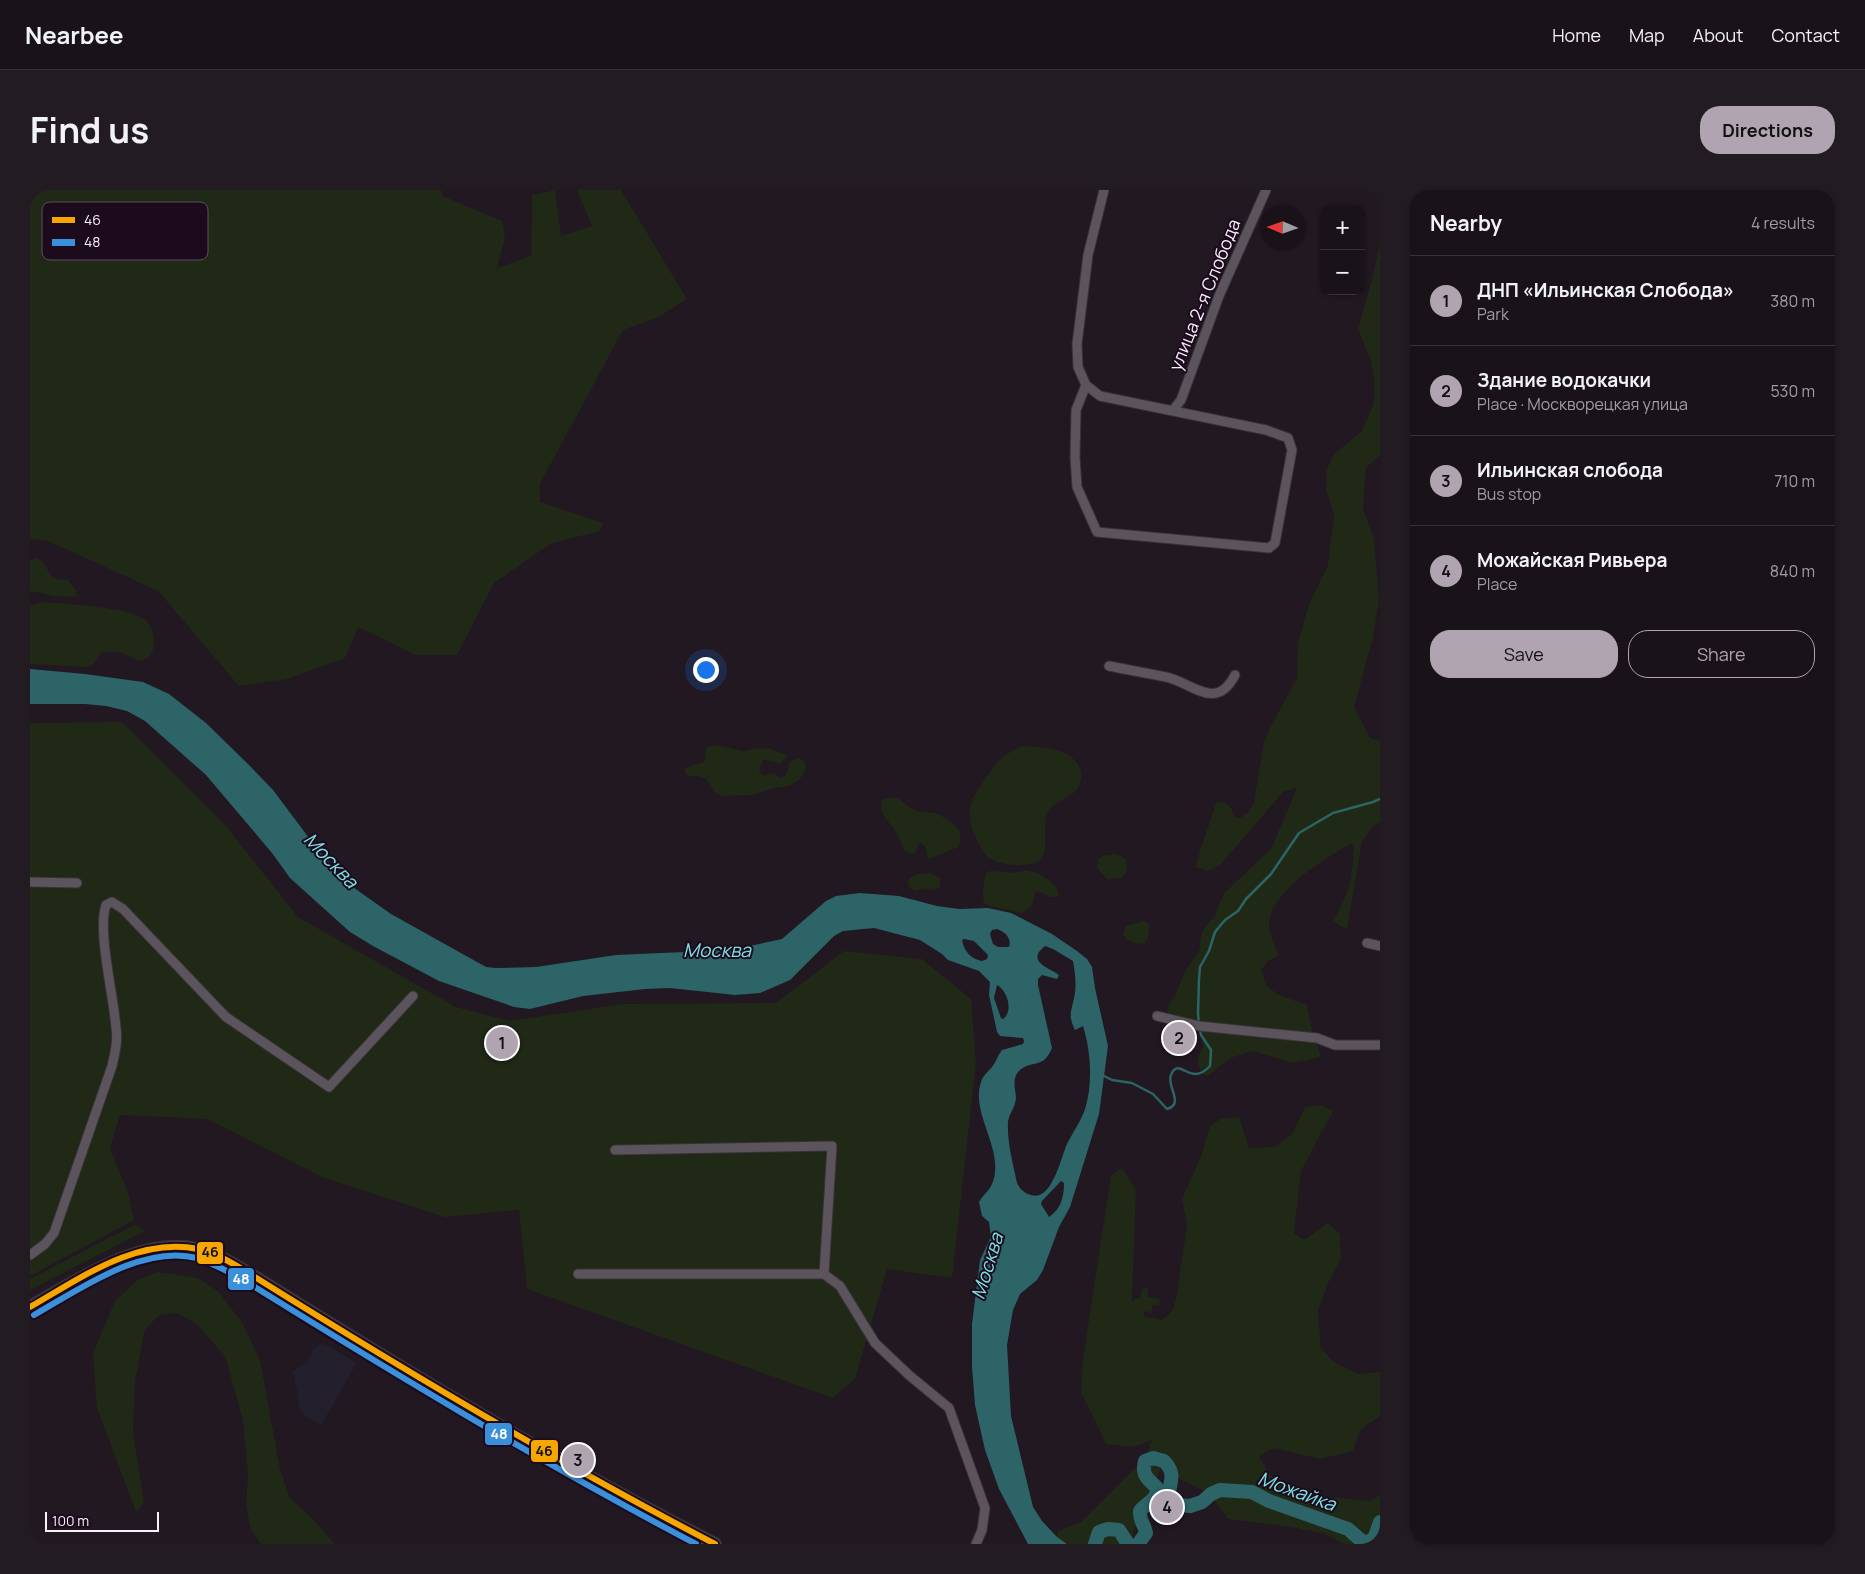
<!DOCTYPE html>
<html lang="en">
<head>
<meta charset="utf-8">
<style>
  body { margin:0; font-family:Manrope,sans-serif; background:#221b22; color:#f1f3f6 }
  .controls { position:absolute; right:15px; top:15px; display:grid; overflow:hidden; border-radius:10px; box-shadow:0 1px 4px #0004 }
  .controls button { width:45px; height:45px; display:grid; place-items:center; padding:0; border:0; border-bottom:1px solid #373238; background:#191219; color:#f1f3f6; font:25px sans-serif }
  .compass { position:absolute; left:1230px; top:15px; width:45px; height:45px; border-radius:50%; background:#191219; box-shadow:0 1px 4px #0004; rotate:272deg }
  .scale { position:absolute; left:15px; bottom:12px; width:114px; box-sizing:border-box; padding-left:5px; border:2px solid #fbeffb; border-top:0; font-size:14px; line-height:18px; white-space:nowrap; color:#fbeffb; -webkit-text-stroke:4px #1b0b1c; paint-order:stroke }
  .you { position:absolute; left:675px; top:479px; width:18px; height:18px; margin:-12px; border:4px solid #fff; border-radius:50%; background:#1a73e8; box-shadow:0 0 0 8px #1a73e833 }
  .badge { display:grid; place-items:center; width:32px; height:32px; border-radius:50%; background:#afa4af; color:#111; font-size:16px; font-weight:700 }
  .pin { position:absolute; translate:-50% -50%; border:2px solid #fff; box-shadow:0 1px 5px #0006 }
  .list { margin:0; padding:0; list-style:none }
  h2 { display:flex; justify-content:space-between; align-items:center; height:65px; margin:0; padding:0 20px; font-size:21px }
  h2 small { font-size:16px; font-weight:400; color:#9f9ea2 }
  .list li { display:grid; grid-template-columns:32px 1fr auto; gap:15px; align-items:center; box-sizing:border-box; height:90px; padding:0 20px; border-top:1px solid #373238 }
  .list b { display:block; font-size:19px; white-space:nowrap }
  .list p { margin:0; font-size:16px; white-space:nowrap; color:#9f9ea2 }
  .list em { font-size:16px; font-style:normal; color:#9f9ea2 }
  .actions { display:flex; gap:10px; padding:15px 20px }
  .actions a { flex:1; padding:11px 0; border:1px solid #afa4af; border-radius:20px; text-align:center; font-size:18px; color:#afa4af }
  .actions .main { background:#afa4af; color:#111 }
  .map { position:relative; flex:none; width:1350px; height:1354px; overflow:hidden; border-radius:20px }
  header { display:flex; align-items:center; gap:30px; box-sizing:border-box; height:70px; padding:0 25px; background:#191219; border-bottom:1px solid #373238 }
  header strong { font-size:24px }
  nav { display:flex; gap:28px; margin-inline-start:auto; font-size:18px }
  .intro { display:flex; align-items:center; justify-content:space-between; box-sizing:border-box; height:120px; padding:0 30px }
  h1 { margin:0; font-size:35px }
  .button { padding:12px 22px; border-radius:20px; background:#afa4af; color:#111; font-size:18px; font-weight:700 }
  main { display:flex; gap:30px; padding:0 30px }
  aside { flex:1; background:#191219; border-radius:20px; box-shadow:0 1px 4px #0004 }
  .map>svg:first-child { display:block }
  .commercial { fill:#231f2d }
  .green { fill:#1f2916 }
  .water { fill:#2c6467; fill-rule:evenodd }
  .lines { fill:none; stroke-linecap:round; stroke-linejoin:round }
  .stream { stroke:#2c6467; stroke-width:2.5 }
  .river { stroke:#2c6467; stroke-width:14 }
  .minor-casing { stroke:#393239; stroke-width:11 }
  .major-casing { stroke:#393239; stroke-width:14 }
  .minor { stroke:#5c545c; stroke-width:9 }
  .major { stroke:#5d5259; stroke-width:11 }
  .bus-1-casing { stroke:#1b0b1c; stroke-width:10 }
  .bus-2-casing { stroke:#1b0b1c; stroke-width:10 }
  .bus-1 { stroke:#f7a600; stroke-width:6 }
  .bus-2 { stroke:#3a90db; stroke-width:6 }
  .labels { text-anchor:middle; stroke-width:4; stroke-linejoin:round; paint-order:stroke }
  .street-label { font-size:18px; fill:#fbeffb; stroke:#1b0b1c }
  .water-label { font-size:19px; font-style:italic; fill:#7de1e4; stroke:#1b0b1c }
  .key { fill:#1b0b1c; stroke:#5e4f5f; stroke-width:1 }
  .key-label { font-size:14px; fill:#fbeffb }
  .line-badge { stroke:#1b0b1c; stroke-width:2 }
  .badge-label { font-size:14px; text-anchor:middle; font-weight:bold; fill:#fff }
  .pale-badge-label { font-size:14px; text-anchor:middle; font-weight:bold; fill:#111 }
</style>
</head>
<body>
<header>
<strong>Nearbee</strong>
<nav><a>Home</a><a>Map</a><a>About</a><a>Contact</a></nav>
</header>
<div class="intro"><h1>Find us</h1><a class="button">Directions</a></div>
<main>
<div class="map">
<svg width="1350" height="1354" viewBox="0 0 1350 1354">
  <rect width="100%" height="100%" fill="#211821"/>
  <path class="commercial" d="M293,1153L327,1173L291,1235L271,1223L263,1181L277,1172L284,1158Z"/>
  <path class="green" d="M0,0H411L413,6L472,31L475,48L467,78L501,66L502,5L525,0L531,46L562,36L547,0H591L657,109L629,127L593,140L510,294V312L573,333L570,341L522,353L464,393L427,465H386L328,437L315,468L257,489L209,496L128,401L18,351L0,349Z
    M1350,52V265L1336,278L1333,319L1344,349L1349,410L1343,448L1324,517L1340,548L1350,551V632L1342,637L1332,652L1317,738L1311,737L1303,730C1321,702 1321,691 1324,658L1322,653C1296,668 1240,701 1239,735C1239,745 1245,756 1249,765L1237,772L1231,780L1237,796L1249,805L1277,815L1282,840L1291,867L1263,873L1222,861L1200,868L1178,886L1172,884L1167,871L1173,856L1171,843L1137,833L1138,817L1146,803L1155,781L1169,762L1172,741L1184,727L1194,703L1241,659L1267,598L1254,601L1191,674L1178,681L1166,677C1171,653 1180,635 1186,612C1197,612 1202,616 1204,627L1210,628L1219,621L1224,612L1234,552L1241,536L1267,488L1268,453L1279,414L1298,375L1304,324L1296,300L1297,279L1304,264L1332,241L1343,215L1345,196L1341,171L1328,139L1342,90Z
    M4,368C17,369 15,382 25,388C29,390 34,389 38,390L46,400L47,406L44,407L25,406L0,401V371Z
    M15,412C38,414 97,417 114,429C128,439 129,470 108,471L90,462H72L64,473L57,477L0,474V415Z
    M92,532L196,636L268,727L426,817L480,831L592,814L746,813L814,761L892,769L941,809L946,874L922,1088L857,1079L825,1189L803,1208L497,1099L489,1020L415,1027L292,987L177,929L90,925L80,958L99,1005L104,1030L0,1086V533Z
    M685,555L713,561L728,558L741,559L755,564L757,567L751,573L733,570L729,580L733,585L745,583L750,588C759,586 757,579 760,572L767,568L774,570L776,578L770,589L760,596L744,598L723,605L692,606L685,602L676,589L669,586H658L654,580L657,577L674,572C677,566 674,562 677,557Z
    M993,556C1012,557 1045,558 1051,581C1052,587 1051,594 1047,599C1040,609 1024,611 1018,622C1011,635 1020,661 1010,670C1000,679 962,676 954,663C948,652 939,637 940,625C940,620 940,614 942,610C946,601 966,572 973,567C979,562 986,559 993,556Z
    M866,607C873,610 877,617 885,620C892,623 898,622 905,623C909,624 912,626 916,629C927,635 935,644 928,657L902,668H898C895,661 898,654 889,653L885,663L882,664L875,661C872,654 868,645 863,638C857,629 850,625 851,612L854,609Z
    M1086,664L1096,669L1097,681L1092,688L1077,689L1067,678L1068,669L1072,666Z
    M996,680C1008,681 1028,693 1029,705C1021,712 1015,702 1006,701L1002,716L992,723L960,716L954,713C952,707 953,688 957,682L961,681L986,683Z
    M901,683L910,688V698L903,700L895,698L885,701L879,697L878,690C882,683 893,684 901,683Z
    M1114,731L1117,732C1121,738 1119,747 1115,753L1107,754L1096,749L1093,744L1096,736Z
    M1292,915L1303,921L1271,981L1264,1043L1274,1050L1298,1033L1310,1044L1311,1069L1299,1091L1288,1121L1291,1158L1304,1172L1328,1184L1350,1182V1226L1330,1240L1323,1261L1290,1269L1244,1258L1229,1266L1240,1286L1299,1307L1340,1311L1350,1305V1354H1314L1293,1343L1249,1335L1198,1329L1179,1303L1147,1288L1138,1263L1103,1342V1354H1037L1027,1347L1028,1341L1051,1332L1116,1267L1122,1250L1104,1257L1076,1254L1051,1202L1053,1169L1081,985L1092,978L1106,1000L1102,1112L1105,1108L1110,1109L1113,1097L1119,1099L1117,1106L1130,1109L1129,1116L1123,1114L1121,1123L1115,1121L1113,1126L1132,1130L1143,1120L1147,1103L1157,1035L1152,1009L1171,966L1180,936L1190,929L1209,927L1219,958L1245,957L1262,944L1275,917Z
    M104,1035L108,1036L115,1041L0,1100V1089Z
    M127,1082L168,1088L188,1101L211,1131L230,1170L250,1279L260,1308L283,1329L305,1354H231L221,1340L216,1316L218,1285L213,1230L195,1166L167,1134L146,1123L130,1125L115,1139L105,1191L103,1242L114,1313L106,1322L67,1218L63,1163L85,1111L106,1091Z"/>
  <path class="water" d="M0,479L55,484L113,492L139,504L176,533L220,576L243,600L291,664L320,695L361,724L456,777L466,778L506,777L586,765L701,760L752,749L796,711L806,706L830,703L869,706L907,716L929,719L958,718L981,723L1022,744L1047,761L1057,769L1062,777L1065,798L1078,856L1069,924L1040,1017L1029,1037L1013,1080L1007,1090L990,1104L983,1120L977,1155L981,1226L1003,1317L1012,1331L1027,1347L1037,1354H998L969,1299L955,1260L945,1215L942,1177V1134L950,1070L961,1047L959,1032L952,1026L949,1012C953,1005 959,1001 962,994C976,960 940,925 951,892C953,885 958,882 962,877C966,872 968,865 972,860L993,854L994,851L993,848L970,846L967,842L959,805L960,792L949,781L918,770L912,764L890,750L844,738L813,741L804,746L760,790L730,803L705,805L640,798L615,799L553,806L500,819L484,817L409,791L343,756L320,742L260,688L242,663L176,585L115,531L97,521L76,516L55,514H0ZM967,739C975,742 982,748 979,757H968L963,754L960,744L962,740ZM934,749L944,751L958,765L957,769L952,771C941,769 934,761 932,750ZM1015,756L1023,759L1043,771C1045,783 1047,796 1044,808C1041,823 1038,825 1045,840L1053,836C1061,862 1063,894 1055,919C1051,931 1043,942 1037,954C1031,967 1022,1012 1001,1005C994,1003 990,999 987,993C983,973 977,953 978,932C979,923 986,917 986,907C985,898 982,888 989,881C1002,869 1013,880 1022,858L1008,795V789L1012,785L1027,789L1029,785C1020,778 995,772 1015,756ZM967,795C977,800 984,821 973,829L971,828L964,808ZM1031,991L1034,993C1034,1007 1031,1019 1019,1027L1011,1014L1012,1011Z"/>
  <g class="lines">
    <path class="stream" d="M1074,886L1082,890L1102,893L1123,904L1137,919C1155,914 1136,896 1141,885C1149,865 1160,898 1180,876L1181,860L1171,845L1169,836L1168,823L1169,789L1170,777L1179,761L1185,742L1195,730L1208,721L1216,709L1241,684L1269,643L1303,623L1343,612L1350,609"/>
    <path class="river" d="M1065,1354L1069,1342L1078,1339L1089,1340L1098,1354
      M1108,1354L1116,1343C1115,1335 1109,1331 1110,1321C1116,1313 1128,1310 1127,1298C1119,1289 1111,1287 1115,1271L1123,1268L1134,1271C1148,1286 1138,1292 1139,1308L1148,1315L1160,1316L1172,1312L1181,1304L1190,1300L1222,1302L1239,1311L1318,1339L1333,1352C1347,1352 1346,1341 1350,1332"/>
    <g class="minor-casing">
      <path id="minor" d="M1056,195L1046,220L1045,267L1047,297L1067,342L1239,358L1245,353L1262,260L1258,248L1236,240L1070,206L1056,195L1048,177L1047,154L1058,65L1074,0
        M1143,220L1151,210L1189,106L1236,0
        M1079,476C1098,480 1117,483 1136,487C1163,493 1186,522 1205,485
        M0,692L47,693
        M1337,753L1350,756
        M1127,826L1169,836L1287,848L1305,855H1350
        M0,1065L15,1054L24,1043L82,876C85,863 88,851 86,838C84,807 67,741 76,715L82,712L93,719L196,827L299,897L383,806
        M548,1084H794L802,956L585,960
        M794,1084L810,1096L845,1153L880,1186L919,1218L955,1318L952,1340L946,1354"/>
    </g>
    <g class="major-casing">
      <path id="major" d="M0,1117C47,1091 111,1046 167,1059C186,1064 203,1074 220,1084C372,1179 525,1272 685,1354"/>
    </g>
    <use href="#minor" class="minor"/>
    <use href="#major" class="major"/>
    <g class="bus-1-casing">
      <path id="bus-1" d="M0,1117C49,1089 108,1046 168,1059C186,1063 204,1074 220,1084C372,1179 526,1271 685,1354"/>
    </g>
    <g class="bus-2-casing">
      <path id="bus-2" d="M4,1125C50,1099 113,1054 167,1068C184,1073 200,1083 215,1091C363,1183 512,1273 666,1354"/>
    </g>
    <use href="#bus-1" class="bus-1"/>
    <use href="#bus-2" class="bus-2"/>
  </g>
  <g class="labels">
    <g class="street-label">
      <text transform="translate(1175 105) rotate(-68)" y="6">улица 2-я Слобода</text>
    </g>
    <g class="water-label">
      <text transform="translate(301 670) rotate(46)" y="7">Москва</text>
      <text x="687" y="767">Москва</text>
      <text transform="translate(957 1076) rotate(-73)" y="7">Москва</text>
      <text transform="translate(1267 1301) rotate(20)" y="7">Можайка</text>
    </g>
  </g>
  <rect x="12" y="12" width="166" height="58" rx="8" class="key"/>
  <rect x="22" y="27" width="23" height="6" fill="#f7a600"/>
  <rect x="22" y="49" width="23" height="7" fill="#3a90db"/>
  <g class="key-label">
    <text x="54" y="35">46</text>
    <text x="54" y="57">48</text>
  </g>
  <g class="line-badge">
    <rect x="166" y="1051" width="28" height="24" rx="5" fill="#f7a600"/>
    <rect x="197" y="1077" width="28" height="24" rx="5" fill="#3a90db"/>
    <rect x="454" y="1232" width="29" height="24" rx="5" fill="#3a90db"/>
    <rect x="500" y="1249" width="29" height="24" rx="5" fill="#f7a600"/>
  </g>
  <g class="badge-label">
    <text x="211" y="1094">48</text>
    <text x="469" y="1249">48</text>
  </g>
  <g class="pale-badge-label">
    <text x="180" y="1067">46</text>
    <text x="514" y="1266">46</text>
  </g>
</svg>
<div class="controls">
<button>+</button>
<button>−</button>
</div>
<svg class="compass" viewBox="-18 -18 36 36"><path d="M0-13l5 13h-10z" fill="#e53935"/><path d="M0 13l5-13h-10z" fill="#9f9ea2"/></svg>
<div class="scale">100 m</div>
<div class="you"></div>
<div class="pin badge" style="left:472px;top:853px">1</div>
<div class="pin badge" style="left:1149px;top:848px">2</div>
<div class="pin badge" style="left:548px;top:1270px">3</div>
<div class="pin badge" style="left:1137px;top:1317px">4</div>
</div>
<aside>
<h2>Nearby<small>4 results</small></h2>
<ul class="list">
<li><span class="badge">1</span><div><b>ДНП «Ильинская Слобода»</b><p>Park</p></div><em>380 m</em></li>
<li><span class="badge">2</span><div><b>Здание водокачки</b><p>Place · Москворецкая улица</p></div><em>530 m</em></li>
<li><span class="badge">3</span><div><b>Ильинская слобода</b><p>Bus stop</p></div><em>710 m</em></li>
<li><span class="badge">4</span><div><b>Можайская Ривьера</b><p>Place</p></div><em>840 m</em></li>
</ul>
<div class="actions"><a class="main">Save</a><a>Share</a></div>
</aside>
</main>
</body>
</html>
